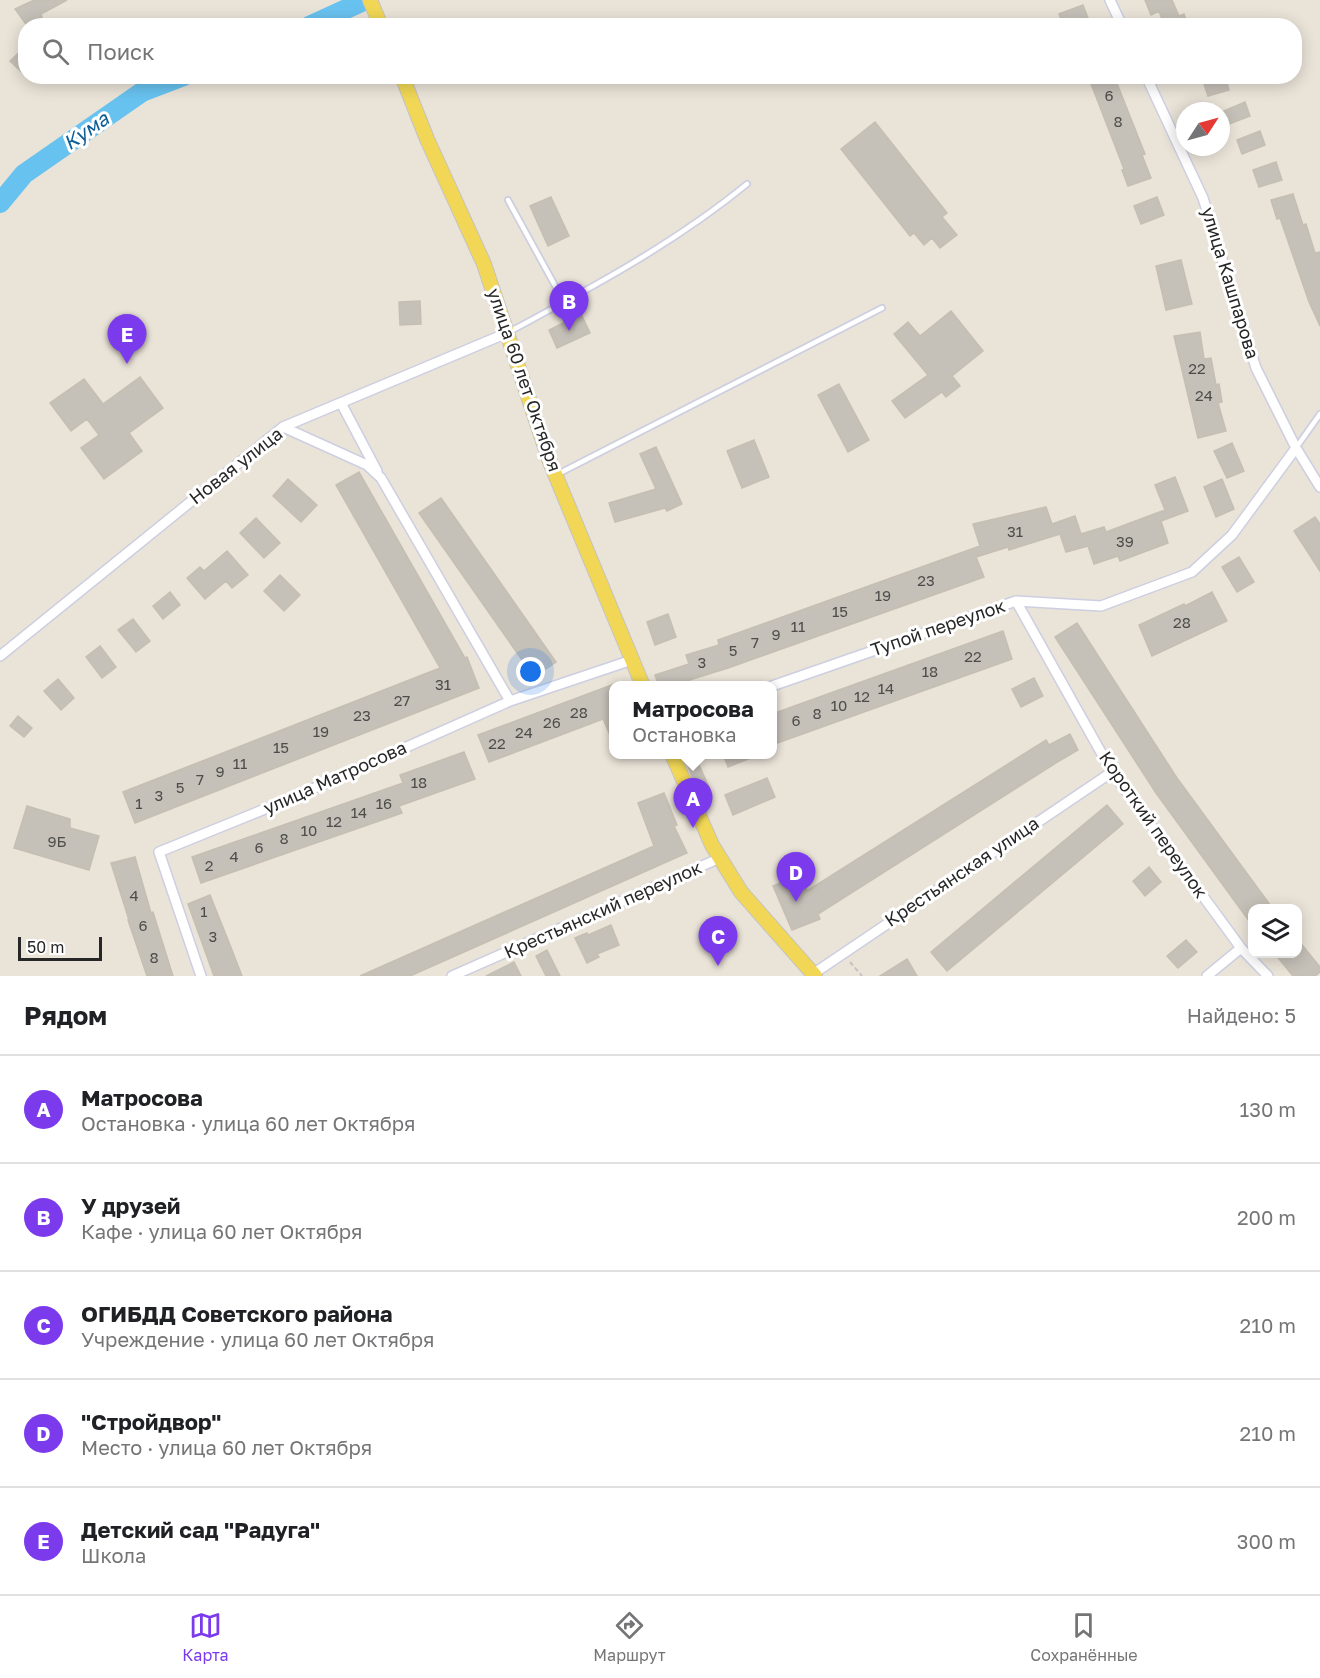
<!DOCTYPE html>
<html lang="ru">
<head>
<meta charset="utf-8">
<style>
  body { margin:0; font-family:"Golos Text",sans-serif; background:#f2f2f2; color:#202124 }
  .controls { position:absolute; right:18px; bottom:18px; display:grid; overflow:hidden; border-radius:12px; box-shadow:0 3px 15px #0003 }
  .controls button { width:54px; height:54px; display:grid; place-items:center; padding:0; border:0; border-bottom:2px solid #e0e0e0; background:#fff; color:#202124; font:30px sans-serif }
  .compass { position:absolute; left:1176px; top:102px; width:54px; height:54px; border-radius:50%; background:#fff; box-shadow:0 3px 15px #0003; rotate:54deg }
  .scale { position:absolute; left:18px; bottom:15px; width:84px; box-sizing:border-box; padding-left:6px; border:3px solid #272727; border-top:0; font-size:16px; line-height:21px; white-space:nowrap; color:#272727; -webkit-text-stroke:4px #fff; paint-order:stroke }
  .you { position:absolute; left:531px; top:672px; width:21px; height:21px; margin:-15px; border:4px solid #fff; border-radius:50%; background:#1a73e8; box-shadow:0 0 0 9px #1a73e833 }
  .badge { display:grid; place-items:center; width:39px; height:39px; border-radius:50%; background:#7c3aed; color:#fff; font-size:20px; font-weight:700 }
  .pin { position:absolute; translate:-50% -50px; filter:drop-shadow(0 2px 3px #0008) }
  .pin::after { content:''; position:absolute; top:32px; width:21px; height:18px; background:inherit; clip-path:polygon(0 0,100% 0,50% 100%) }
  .popup { position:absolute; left:609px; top:681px; width:168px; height:78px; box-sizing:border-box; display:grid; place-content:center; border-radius:12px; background:#fff; filter:drop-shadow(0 2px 4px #0005); font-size:20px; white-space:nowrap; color:#757577 }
  .popup b { font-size:22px; color:#202124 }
  .popup::after { content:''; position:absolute; left:50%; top:100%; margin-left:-12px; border:12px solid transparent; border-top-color:#fff }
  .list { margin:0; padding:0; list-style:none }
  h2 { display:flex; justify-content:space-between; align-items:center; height:78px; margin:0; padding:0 24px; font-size:26px }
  h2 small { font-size:20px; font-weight:400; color:#757577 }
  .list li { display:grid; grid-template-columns:39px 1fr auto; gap:18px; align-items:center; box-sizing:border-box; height:108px; padding:0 24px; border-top:2px solid #e0e0e0 }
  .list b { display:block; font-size:22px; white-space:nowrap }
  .list p { margin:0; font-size:20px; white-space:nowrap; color:#757577 }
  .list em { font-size:20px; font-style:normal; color:#757577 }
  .icon { flex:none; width:33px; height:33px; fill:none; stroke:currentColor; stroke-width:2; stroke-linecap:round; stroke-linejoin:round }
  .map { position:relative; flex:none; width:1320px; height:976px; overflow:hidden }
  .search { position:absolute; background:#fff; box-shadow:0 3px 15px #0003; left:18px; right:18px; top:18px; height:66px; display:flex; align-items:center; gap:15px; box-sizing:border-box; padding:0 21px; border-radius:24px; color:#757577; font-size:22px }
  .sheet { height:618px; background:#fff }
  nav { display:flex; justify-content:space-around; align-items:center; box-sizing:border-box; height:84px; border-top:2px solid #e0e0e0; background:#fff; font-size:16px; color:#757577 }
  nav a { display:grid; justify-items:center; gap:3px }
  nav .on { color:#7c3aed }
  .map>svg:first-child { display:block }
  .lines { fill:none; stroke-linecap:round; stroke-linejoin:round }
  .river { stroke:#68c2ef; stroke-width:20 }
  .building { fill:#c5c0b8; stroke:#c5bfb2; stroke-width:1.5 }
  .service-casing { stroke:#cdcfe1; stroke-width:8 }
  .minor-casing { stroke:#cdcfe1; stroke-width:12 }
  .primary-casing { stroke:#c3c3c3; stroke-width:16 }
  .path { stroke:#c3c3c3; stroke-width:2; stroke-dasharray:4.5 3; stroke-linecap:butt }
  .service { stroke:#fff; stroke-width:4.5 }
  .minor { stroke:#fff; stroke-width:9 }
  .primary { stroke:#f1d755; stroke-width:14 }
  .labels { text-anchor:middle; stroke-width:6; stroke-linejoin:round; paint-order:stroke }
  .number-label { font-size:15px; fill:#4e4d4b }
  .street-label { font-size:18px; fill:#272727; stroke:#fff }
  .water-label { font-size:20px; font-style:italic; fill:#0c5d96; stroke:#fff }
</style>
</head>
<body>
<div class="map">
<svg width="1320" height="976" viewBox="0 0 1320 976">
  <rect width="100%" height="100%" fill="#eae3d8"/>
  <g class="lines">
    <path class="river" d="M309,26L366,0
      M0,203L24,174L142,92L184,76"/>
  </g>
  <path class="building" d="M34,0H67L41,14L42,17L26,24L15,9Z
    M1145,0H1172L1179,16L1184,14L1188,26H1156L1163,22L1159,11L1151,15Z
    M1083,5L1088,18L1064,26L1059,14Z
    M26,46V76L10,61Z
    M1088,76H1114L1145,154L1142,155L1151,178L1128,186L1122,170L1124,169Z
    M1217,76H1225L1229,90L1208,96L1203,81Z
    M1245,102L1250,116L1229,124L1224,111Z
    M875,122L947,213L942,217L957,235L940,248L932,238L924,245L914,233L910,236L841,149Z
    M1260,131L1265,145L1242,154L1237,140Z
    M1276,162L1282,180L1259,187L1253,170Z
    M1293,194L1303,225L1306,224L1315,253L1320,252V326L1309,302L1280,218L1277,219L1271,200Z
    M551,197L569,236L548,246L530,206Z
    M1157,197L1164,215L1141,224L1134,206Z
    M1181,260L1192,304L1166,310L1156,266Z
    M420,301L421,324L400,325L399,302Z
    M951,311L983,351L952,376L960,386L946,397L942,392L905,418L892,401L928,375L894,334L908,322L920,336Z
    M581,314L590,333L557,348L549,330Z
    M1200,332L1204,359L1211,358L1216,385L1219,384L1222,402L1218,403L1226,431L1198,438L1174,336Z
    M140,377L163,408L129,433L142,451L104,479L81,448L99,435L87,419L71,431L50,403L84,379L103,404Z
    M839,384L869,440L848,452L818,395Z
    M754,440L769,477L742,488L727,451Z
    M1232,443L1244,471L1227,478L1214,451Z
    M656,447L682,504L667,511L665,508L615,522L609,503L656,489L640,454Z
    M359,472L465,658L467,657L479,688L135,823L123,792L440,668L336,485Z
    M1175,477L1188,511L1161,521L1168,543L1120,561L1118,556L1094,564L1088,546L1066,552L1060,534L1009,550L1008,547L976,557L984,577L728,668L680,683L681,686H659L655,675L689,664L686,655L719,645L718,640L980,546L973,524L1046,507L1052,524L1075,516L1081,534L1104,527L1106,532L1165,510L1155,485Z
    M288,479L317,505L301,522L273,496Z
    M1222,479L1234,509L1216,517L1204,487Z
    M441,498L556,662L534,677L419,513Z
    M1315,517L1320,524V571L1294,531Z
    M256,518L280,543L264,558L240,533Z
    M227,551L248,575L232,588L226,581L205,599L187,578L200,567L204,571Z
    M1239,557L1254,582L1237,592L1222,567Z
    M280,575L300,595L284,611L264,591Z
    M170,592L180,605L163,619L153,606Z
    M1212,592L1227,621L1152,656L1139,625L1184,604L1185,606Z
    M668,614L676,637L655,645L647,622Z
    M133,619L150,641L136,652L118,630Z
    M1077,623L1177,778L1273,909H1252V925L1156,793L1055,637Z
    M1003,631L1012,659L772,745V714Z
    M100,646L116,667L102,678L86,657Z
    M1034,678L1043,696L1021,707L1012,689Z
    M58,679L74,698L61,710L44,691Z
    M614,684V744L603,719L489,762L478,735Z
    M18,716L32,728L24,737L10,726Z
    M1070,734L1078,750L1059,761L818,914L820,919L792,930L773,886L800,875L807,891L1046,740L1049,745Z
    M464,752L475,779L399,806L402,813L201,883L192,857L403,783L400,775Z
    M683,754H694L709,787L700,791L697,789Z
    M723,754H758V755L728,767Z
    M767,778L775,797L733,815L725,795Z
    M664,793L677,825L674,826L687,853L410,976H360L654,846L638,803Z
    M1107,805L1123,824L947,971L931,952Z
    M27,806L70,819V828L99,836L89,870L14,848Z
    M135,857L151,913L153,912L173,976H147L128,920H129L111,863Z
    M1149,867L1161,882L1145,896L1133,881Z
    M210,895L230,945L242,976H214L188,904Z
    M611,925L619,945L597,954L599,957L587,963L575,938L587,933L588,935Z
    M1186,940L1197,952L1178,968L1167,956Z
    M1298,940L1320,967V972L1315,976H1293L1275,954H1298Z
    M547,950L560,976H546L536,956Z
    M907,959L917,976H880Z
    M514,962L521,976H486Z"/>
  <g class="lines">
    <g class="service-casing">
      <path id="service" d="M508,200L564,302
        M509,332C591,288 675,243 747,184
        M1296,448L1320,414
        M558,474L882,308"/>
    </g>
    <g class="minor-casing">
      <path id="minor" d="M1110,0L1122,26
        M1146,76L1203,198L1256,368L1296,448L1320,487
        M341,403L377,471
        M283,427L367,465L381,478L510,701
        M1016,601L1112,772L1241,948L1268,976
        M0,656L283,427L507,333
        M772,686L1016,601L1101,606L1192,572L1232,535L1296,448
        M813,974L1112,772
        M201,976L159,852L292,798L510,701L632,660
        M452,976L720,858
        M1207,976L1241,948"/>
    </g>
    <g class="primary-casing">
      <path id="primary" d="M370,0L381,26
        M402,76L427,139L484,264L550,462L643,686
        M672,754L712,845L741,892L815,976"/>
    </g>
    <path class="path" d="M850,962L862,976"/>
    <use href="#service" class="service"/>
    <use href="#minor" class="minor"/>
    <use href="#primary" class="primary"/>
  </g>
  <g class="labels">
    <g class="number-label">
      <text x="1109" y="101">6</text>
      <text x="1118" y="127">8</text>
      <text x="1197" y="374">22</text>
      <text x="1204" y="401">24</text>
      <text x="1015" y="537">31</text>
      <text x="1125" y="547">39</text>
      <text x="926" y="586">23</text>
      <text x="883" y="601">19</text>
      <text x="840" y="617">15</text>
      <text x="1182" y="628">28</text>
      <text x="798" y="632">11</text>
      <text x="776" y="640">9</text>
      <text x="755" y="648">7</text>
      <text x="733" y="656">5</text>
      <text x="973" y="662">22</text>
      <text x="702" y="668">3</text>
      <text x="930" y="677">18</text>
      <text x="443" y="690">31</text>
      <text x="886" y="694">14</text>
      <text x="862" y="702">12</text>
      <text x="402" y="706">27</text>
      <text x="839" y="711">10</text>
      <text x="579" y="718">28</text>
      <text x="817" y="719">8</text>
      <text x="362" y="721">23</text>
      <text x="796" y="726">6</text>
      <text x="552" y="728">26</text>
      <text x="321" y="737">19</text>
      <text x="524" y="738">24</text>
      <text x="497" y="749">22</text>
      <text x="281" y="753">15</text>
      <text x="240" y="769">11</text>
      <text x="220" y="777">9</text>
      <text x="200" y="785">7</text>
      <text x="419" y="788">18</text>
      <text x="180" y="793">5</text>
      <text x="159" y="801">3</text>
      <text x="139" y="809">1</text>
      <text x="384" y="809">16</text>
      <text x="359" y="818">14</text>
      <text x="334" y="827">12</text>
      <text x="309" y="836">10</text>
      <text x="284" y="844">8</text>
      <text x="57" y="847">9Б</text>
      <text x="259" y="853">6</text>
      <text x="234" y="862">4</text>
      <text x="209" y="871">2</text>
      <text x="134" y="901">4</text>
      <text x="204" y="917">1</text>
      <text x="143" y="931">6</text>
      <text x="213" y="942">3</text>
      <text x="154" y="963">8</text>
    </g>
    <g class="street-label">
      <text transform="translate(1230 283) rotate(73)" y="6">улица Кашпарова</text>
      <text transform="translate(524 380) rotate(71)" y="6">улица 60 лет Октября</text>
      <text transform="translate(236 466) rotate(-38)" y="6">Новая улица</text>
      <text transform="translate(938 628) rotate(-19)" y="6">Тупой переулок</text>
      <text transform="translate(335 778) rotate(-24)" y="6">улица Матросова</text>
      <text transform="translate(1153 825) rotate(55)" y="6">Короткий переулок</text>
      <text transform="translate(962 872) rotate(-34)" y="6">Крестьянская улица</text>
      <text transform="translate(603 910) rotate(-24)" y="6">Крестьянский переулок</text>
    </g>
    <g class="water-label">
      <text transform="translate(86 131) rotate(-35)" y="7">Кума</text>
    </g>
  </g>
</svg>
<div class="controls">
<button><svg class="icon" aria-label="layers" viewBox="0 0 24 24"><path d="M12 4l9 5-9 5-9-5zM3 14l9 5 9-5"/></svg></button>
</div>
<svg class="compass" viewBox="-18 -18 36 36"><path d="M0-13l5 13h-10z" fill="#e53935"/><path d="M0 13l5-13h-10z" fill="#757577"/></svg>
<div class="scale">50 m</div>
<div class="you"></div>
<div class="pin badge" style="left:693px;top:828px">A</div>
<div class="popup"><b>Матросова</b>Остановка</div>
<div class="pin badge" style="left:569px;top:331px">B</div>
<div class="pin badge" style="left:718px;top:966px">C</div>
<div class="pin badge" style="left:796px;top:902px">D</div>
<div class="pin badge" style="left:127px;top:364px">E</div>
<div class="search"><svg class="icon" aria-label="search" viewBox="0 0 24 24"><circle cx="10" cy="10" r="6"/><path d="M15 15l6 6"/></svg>Поиск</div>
</div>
<section class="sheet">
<h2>Рядом<small>Найдено: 5</small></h2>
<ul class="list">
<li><span class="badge">A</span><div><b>Матросова</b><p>Остановка · улица 60 лет Октября</p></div><em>130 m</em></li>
<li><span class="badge">B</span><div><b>У друзей</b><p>Кафе · улица 60 лет Октября</p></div><em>200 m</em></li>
<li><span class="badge">C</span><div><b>ОГИБДД Советского района</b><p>Учреждение · улица 60 лет Октября</p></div><em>210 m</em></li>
<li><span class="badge">D</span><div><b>&quot;Стройдвор&quot;</b><p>Место · улица 60 лет Октября</p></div><em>210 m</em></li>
<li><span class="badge">E</span><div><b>Детский сад &quot;Радуга&quot;</b><p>Школа</p></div><em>300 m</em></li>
</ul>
</section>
<nav>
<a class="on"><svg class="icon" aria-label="map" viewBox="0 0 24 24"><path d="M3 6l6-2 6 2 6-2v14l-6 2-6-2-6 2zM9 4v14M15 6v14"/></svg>Карта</a>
<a><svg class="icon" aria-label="directions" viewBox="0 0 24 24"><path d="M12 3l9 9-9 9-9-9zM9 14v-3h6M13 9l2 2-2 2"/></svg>Маршрут</a>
<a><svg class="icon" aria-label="saved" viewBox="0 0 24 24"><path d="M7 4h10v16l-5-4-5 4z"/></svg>Сохранённые</a>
</nav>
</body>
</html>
